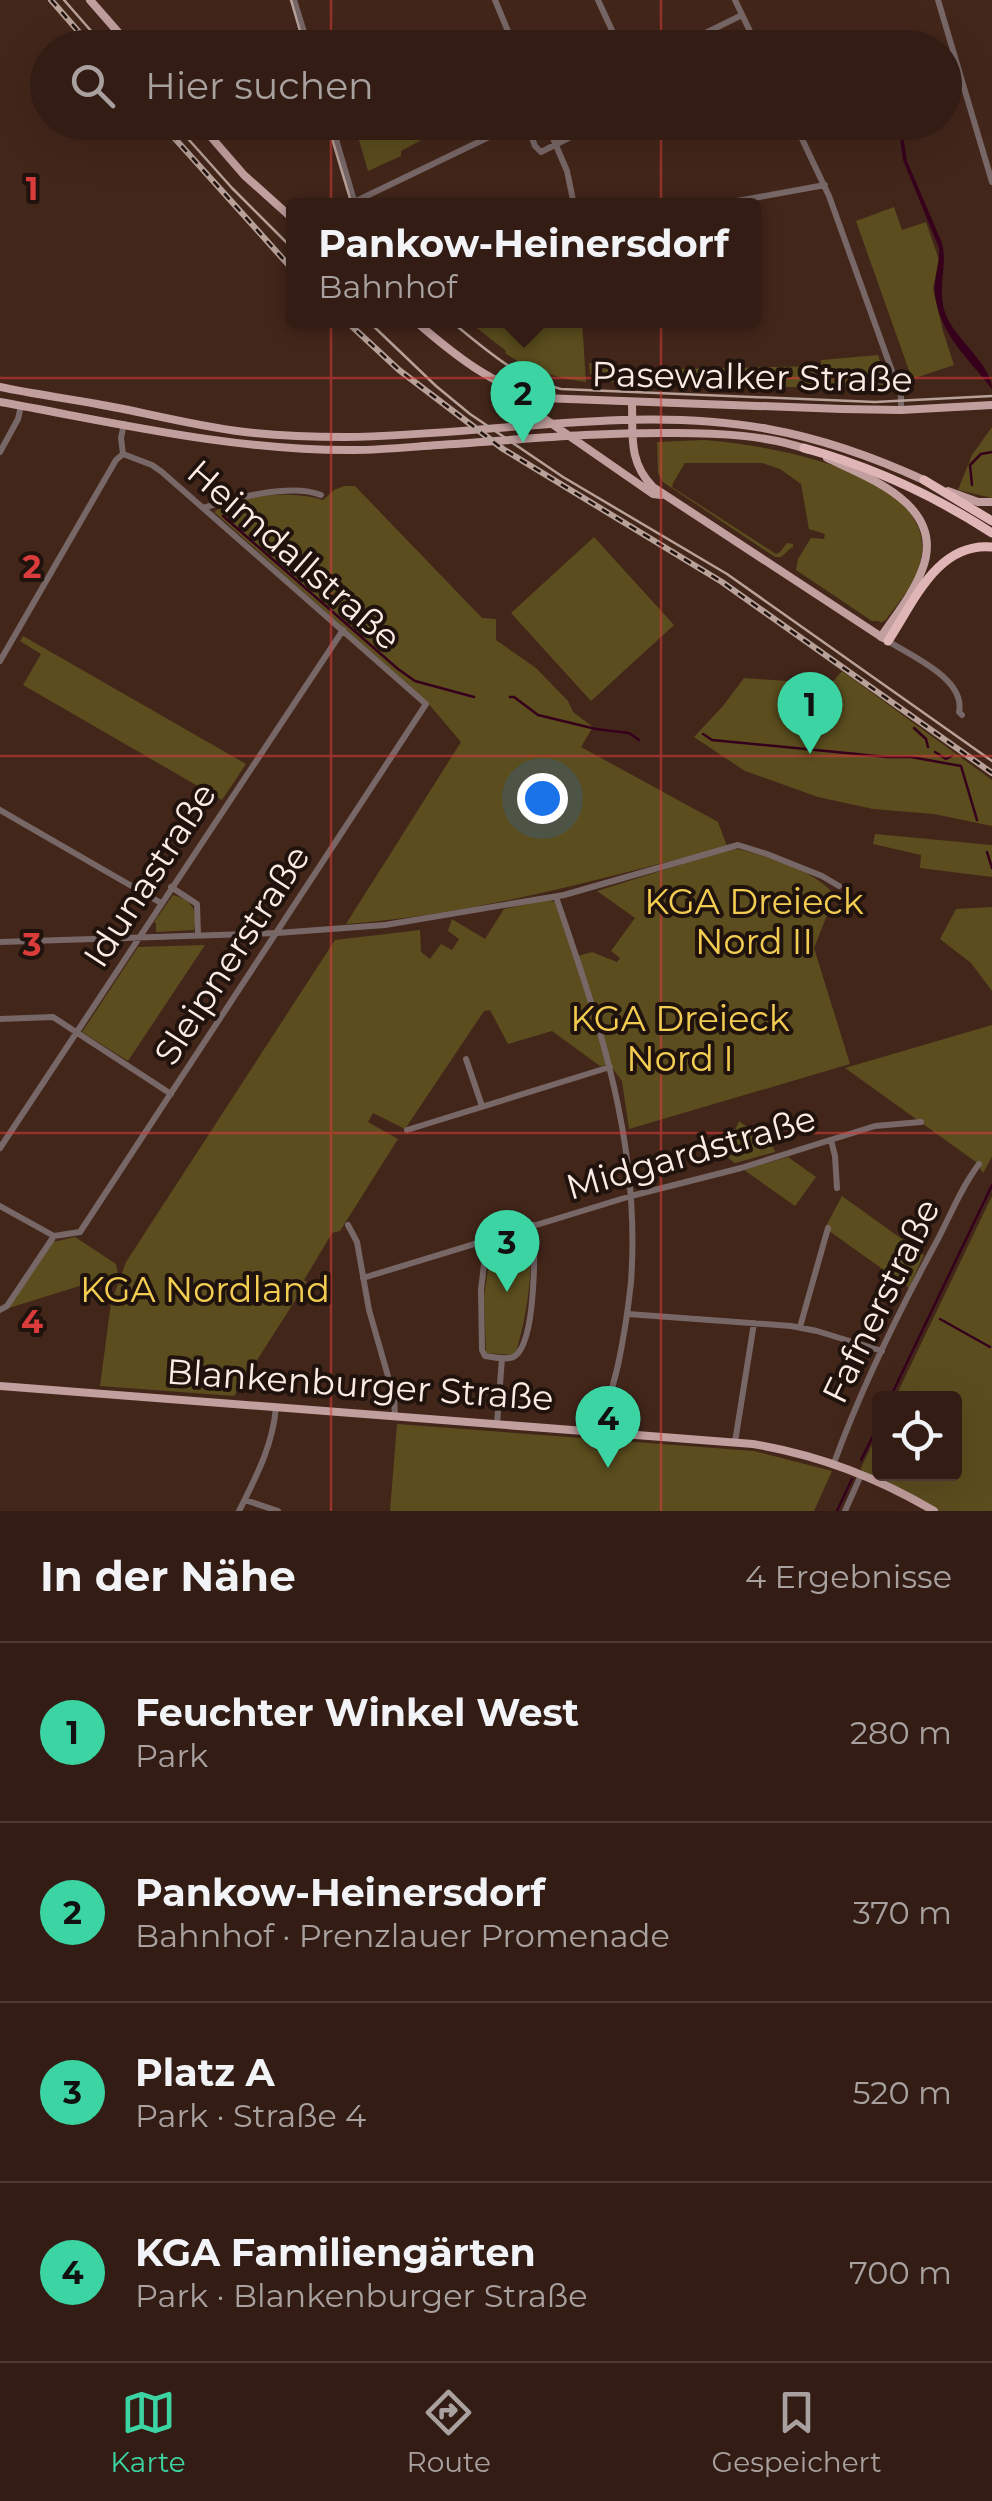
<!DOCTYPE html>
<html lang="de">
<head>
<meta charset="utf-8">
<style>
  body { margin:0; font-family:Montserrat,sans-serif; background:#3a251d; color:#f1f3f6 }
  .controls { position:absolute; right:30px; bottom:30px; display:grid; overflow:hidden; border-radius:10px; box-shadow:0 10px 40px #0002 }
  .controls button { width:90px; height:90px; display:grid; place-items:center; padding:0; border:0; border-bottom:2px solid #4d3a34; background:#321c14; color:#f1f3f6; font:50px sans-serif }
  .you { position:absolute; left:542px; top:798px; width:35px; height:35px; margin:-25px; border:8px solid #fff; border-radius:50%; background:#1a73e8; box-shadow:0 0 0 15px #1a73e833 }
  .badge { display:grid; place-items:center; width:65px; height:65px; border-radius:50%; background:#3dd4a3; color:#111; font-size:32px; font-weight:700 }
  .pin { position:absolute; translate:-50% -82px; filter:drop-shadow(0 2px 5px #0008) }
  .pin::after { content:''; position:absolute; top:52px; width:35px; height:30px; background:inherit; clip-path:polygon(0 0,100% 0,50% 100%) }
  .popup { position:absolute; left:286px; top:198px; width:475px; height:130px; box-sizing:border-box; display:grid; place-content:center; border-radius:10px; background:#321c14; filter:drop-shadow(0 2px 8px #0005); font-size:32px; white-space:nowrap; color:#a8a1a0 }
  .popup b { font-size:38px; color:#f1f3f6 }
  .popup::after { content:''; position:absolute; left:50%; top:100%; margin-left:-20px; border:20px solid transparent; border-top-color:#321c14 }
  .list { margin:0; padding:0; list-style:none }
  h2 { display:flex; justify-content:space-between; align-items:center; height:130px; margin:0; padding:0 40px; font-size:42px }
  h2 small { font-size:32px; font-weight:400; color:#a8a1a0 }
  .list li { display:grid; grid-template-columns:65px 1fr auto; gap:30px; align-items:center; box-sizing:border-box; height:180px; padding:0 40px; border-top:2px solid #4d3a34 }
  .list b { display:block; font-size:38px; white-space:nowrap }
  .list p { margin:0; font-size:32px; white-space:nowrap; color:#a8a1a0 }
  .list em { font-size:32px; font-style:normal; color:#a8a1a0 }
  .icon { flex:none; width:55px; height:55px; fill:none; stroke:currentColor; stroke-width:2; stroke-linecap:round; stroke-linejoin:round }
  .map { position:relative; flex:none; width:992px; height:1511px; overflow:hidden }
  .search { position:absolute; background:#321c14; box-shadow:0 10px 40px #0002; left:30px; right:30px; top:30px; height:110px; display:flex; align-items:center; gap:25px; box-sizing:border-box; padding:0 35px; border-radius:55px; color:#a8a1a0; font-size:38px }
  .sheet { height:850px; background:#321c14 }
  nav { display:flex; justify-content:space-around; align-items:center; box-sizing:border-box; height:140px; border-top:2px solid #4d3a34; background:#321c14; font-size:28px; color:#a8a1a0 }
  nav a { display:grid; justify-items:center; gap:5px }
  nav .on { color:#3dd4a3 }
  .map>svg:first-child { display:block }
  .green { fill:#5b4d1e }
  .water { fill:#36001d }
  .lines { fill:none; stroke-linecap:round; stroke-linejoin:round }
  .stream { stroke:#36001d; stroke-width:2.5 }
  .minor { stroke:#786767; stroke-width:6 }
  .major { stroke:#c29f9f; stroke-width:8 }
  .highway { stroke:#dfb5b5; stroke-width:9 }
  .tram { stroke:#b7a199; stroke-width:2.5 }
  .rail-casing { stroke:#b7a199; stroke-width:6 }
  .rail { stroke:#20130d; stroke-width:2.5; stroke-dasharray:8; stroke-linecap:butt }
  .grid { fill:none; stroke:#da3c3b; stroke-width:2.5; stroke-opacity:0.55 }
  .labels { text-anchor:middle; stroke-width:8; stroke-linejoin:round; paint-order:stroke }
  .street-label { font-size:35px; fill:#fdece6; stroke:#20130d }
  .park-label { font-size:35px; fill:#f2cd52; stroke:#20130d }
  .grid-label { font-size:32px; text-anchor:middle; font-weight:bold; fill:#da3c3b; stroke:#20130d; stroke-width:8; stroke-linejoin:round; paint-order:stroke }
</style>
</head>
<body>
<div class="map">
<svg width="992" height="1511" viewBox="0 0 992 1511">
  <rect width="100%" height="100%" fill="#43261a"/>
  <path class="green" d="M455,122L401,151V156L368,171L354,123Z
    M894,207L902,230L926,222L939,260L933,289L943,331L954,365L912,379L856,221Z
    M468,321H582L586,382C556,378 530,371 505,353L506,351Z
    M878,355L888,385L843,388L689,385V382H683L682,385L608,382L590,374L589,363L614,362L615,373L677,372V369L821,366V360Z
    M992,427V498L958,490L972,455Z
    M704,440C763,444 938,472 921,559C917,581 899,602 886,620L880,623L879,621H872L796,570L798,559L811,538L824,539L825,534L809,529L801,484L780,469L762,463H685L673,483L672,487L776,554L780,552L787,543L793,544V548L792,547L781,557H775L663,482L658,473L657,442Z
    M344,486H355L482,618L496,619V640L536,668L568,701L573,712L593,727L581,747L718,822L727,846C602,879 476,914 346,924L461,742L427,702L214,512C237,493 295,491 323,500L334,490Z
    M594,537L674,625L591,701L511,613Z
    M23,636L246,764L222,800L23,685L41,654L20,641Z
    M842,671L992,780V826L934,814L873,809L818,797L745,771L694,737L723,706L744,678L787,681L815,703Z
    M875,834L992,845V877L920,868L921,855L873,844Z
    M738,849C772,858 810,868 835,895L814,948L850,1064L629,1129L622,1081L610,1065L600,1066L552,1031L508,1044L490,1010L484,1011L405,1129L373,1113L368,1122L398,1139L340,1231L332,1233L304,1280L307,1282L234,1396L100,1386L111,1303L126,1262L335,940L420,930L421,952L430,959L441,944L452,950L459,939L448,931L452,919L485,939L504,909L551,899L555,903L574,957L592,952L617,962L620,958L611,951L635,918L597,891L724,851Z
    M173,895C193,900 198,911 194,930L156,932V923L154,922Z
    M992,907V991L971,963L940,939L956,909Z
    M205,945L128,1061L82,1032L138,947Z
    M992,1025V1157L983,1173L976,1162L845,1068Z
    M739,1121L773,1147L775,1152L735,1163L724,1155Z
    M788,1157L816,1177L795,1206L744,1170Z
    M842,1196L924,1255L909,1288L825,1228Z
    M992,1196V1511H934L862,1473L861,1468L879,1430L880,1474H954V1398H895Z
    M531,1232C532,1275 528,1314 515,1355L486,1353L484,1296L492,1243Z
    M75,1237L116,1264L118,1274L9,1308L53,1242Z
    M397,1424L754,1451L832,1471L814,1511H390Z"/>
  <path class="water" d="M898,123H901L907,161L942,243C948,267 936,291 946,315C955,339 992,365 992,389C969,359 940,335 935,295C933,280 940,264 939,248L903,160Z"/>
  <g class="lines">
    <path class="stream" d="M972,485L970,465L981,454L992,452
      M223,516L398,669L415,681L474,697
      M510,697H514L538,715L596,729L629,733L639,740
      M914,728L926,739L928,747
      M703,734L712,740L887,757H911L961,766L977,820
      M935,752L946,759L952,756
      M987,852L992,868
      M940,1319L990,1347
      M890,1398L992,1185
      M861,1460L880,1422
      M837,1511L852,1479"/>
    <path class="minor" d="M294,0L309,48
      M495,0L515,48
      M598,0L615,37
      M735,0L758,48
      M938,0L992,182
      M459,48L508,33
      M594,48L624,33L628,36L634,48
      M675,48L742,15
      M331,122L355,204
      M526,122L535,146L541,152L600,122
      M546,122L567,171L574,205
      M794,122L829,196L901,396V410
      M354,202L520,122
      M715,205L825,185
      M0,452L18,419L21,406
      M203,508C234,498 291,483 321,495
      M888,641C911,656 966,679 959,712L962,715
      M0,661L116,460L123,454L121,438L124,424
      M0,810L161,903
      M171,887L197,904L198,935
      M556,897C600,1025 641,1144 631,1282C628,1310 624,1337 618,1365C613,1387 605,1409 603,1432
      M0,942L277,933L385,925L564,895L738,845L767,854L822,876L839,886
      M0,1019L53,1017L171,1094
      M466,1059L482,1106
      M407,1130L610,1067
      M831,1140L835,1156L837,1188
      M0,1148L343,630
      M0,1206L54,1236
      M348,1225L357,1242L369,1310L394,1397L395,1416
      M487,1239L481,1290L482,1350L485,1356C493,1357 508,1361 515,1356C536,1341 535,1250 533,1225
      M363,1278L631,1196L741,1168L875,1126L921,1122
      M0,1310L7,1306L54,1236L80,1232L426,704L162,472L152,465L123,454
      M628,1314L791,1326L817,1331L882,1351
      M800,1327L828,1228
      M497,1424L502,1358
      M735,1442L754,1323
      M834,1463C862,1386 899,1311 938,1239C951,1214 962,1186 979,1164
      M245,1500L278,1511
      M239,1511C256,1477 273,1445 276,1407
      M845,1511L861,1475"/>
    <path class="major" d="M90,0L132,48
      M198,122L244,175L293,219
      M414,320C452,353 492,386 542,398L842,409L901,410L992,405
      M0,387C32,394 65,398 97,404C149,413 201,428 254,433C284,436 315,437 345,437C482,436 634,404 768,429C824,439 876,458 926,481
      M515,392L529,408L653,494L661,495
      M0,402C117,423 234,451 354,450C382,450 410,447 438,445C516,440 595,432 674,433C718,433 768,435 809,450
      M632,402C633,435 628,462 653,487L883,638
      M827,458C871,479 947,506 922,570C913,594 895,616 881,637
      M948,491L978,502H992
      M0,1386L753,1444C819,1455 877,1477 934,1511"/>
    <path class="highway" d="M804,448C873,467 932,494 992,533
      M924,480L992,521
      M888,641C914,602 937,542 992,547"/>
    <path class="tram" d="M64,0L106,48
      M291,0L305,48
      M173,122L232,188L293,249
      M327,122L352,205
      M367,320L436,386L470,414L563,477L727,574L992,761
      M449,320C484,347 516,379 561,389L875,402L992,396"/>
    <g class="rail-casing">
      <path id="rail" d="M51,0L93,48
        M160,122L293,270
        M345,320L399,370L503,449L722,582L992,773"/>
    </g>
    <use href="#rail" class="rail"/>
  </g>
  <path class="grid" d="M331,0V48M661,0V48M331,122V1511M661,122V1511M0,378H992M0,756H992M0,1133H992"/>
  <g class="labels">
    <g class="street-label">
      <text transform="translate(752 377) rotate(1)" y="12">Pasewalker Straße</text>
      <text transform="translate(294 555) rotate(41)" y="12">Heimdallstraße</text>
      <text transform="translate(150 875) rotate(-57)" y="12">Idunastraße</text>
      <text transform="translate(232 955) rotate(-57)" y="12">Sleipnerstraße</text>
      <text transform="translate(691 1153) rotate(-16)" y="12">Midgardstraße</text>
      <text transform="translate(881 1301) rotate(-64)" y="12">Fafnerstraße</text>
      <text transform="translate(360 1385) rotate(4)" y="12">Blankenburger Straße</text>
    </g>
    <g class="park-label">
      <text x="754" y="914">KGA Dreieck<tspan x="754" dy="40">Nord II</tspan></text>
      <text x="680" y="1031">KGA Dreieck<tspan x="680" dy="40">Nord I</tspan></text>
      <text x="205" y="1302">KGA Nordland</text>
    </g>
  </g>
  <g class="grid-label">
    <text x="32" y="200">1</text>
    <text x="32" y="578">2</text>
    <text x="32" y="956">3</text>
    <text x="32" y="1333">4</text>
  </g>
</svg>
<div class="controls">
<button><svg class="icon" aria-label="locate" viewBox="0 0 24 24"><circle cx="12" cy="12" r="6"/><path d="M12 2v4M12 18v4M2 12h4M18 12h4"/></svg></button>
</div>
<div class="you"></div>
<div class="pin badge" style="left:810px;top:754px">1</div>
<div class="pin badge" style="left:523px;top:443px">2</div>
<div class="popup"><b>Pankow-Heinersdorf</b>Bahnhof</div>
<div class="pin badge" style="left:507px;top:1292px">3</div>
<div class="pin badge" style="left:608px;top:1468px">4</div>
<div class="search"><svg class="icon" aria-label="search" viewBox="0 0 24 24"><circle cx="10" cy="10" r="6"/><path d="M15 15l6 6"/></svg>Hier suchen</div>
</div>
<section class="sheet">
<h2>In der Nähe<small>4 Ergebnisse</small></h2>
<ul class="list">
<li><span class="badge">1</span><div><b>Feuchter Winkel West</b><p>Park</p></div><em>280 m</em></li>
<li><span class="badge">2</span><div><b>Pankow-Heinersdorf</b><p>Bahnhof · Prenzlauer Promenade</p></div><em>370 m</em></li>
<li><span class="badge">3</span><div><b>Platz A</b><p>Park · Straße 4</p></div><em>520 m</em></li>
<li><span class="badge">4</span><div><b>KGA Familiengärten</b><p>Park · Blankenburger Straße</p></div><em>700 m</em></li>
</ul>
</section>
<nav>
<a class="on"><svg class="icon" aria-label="map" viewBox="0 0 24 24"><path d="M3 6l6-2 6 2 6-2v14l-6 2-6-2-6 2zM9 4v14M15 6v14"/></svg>Karte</a>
<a><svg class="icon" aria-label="directions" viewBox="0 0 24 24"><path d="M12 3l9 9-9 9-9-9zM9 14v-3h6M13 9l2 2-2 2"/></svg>Route</a>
<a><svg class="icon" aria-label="saved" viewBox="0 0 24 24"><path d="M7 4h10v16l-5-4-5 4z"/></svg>Gespeichert</a>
</nav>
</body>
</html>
